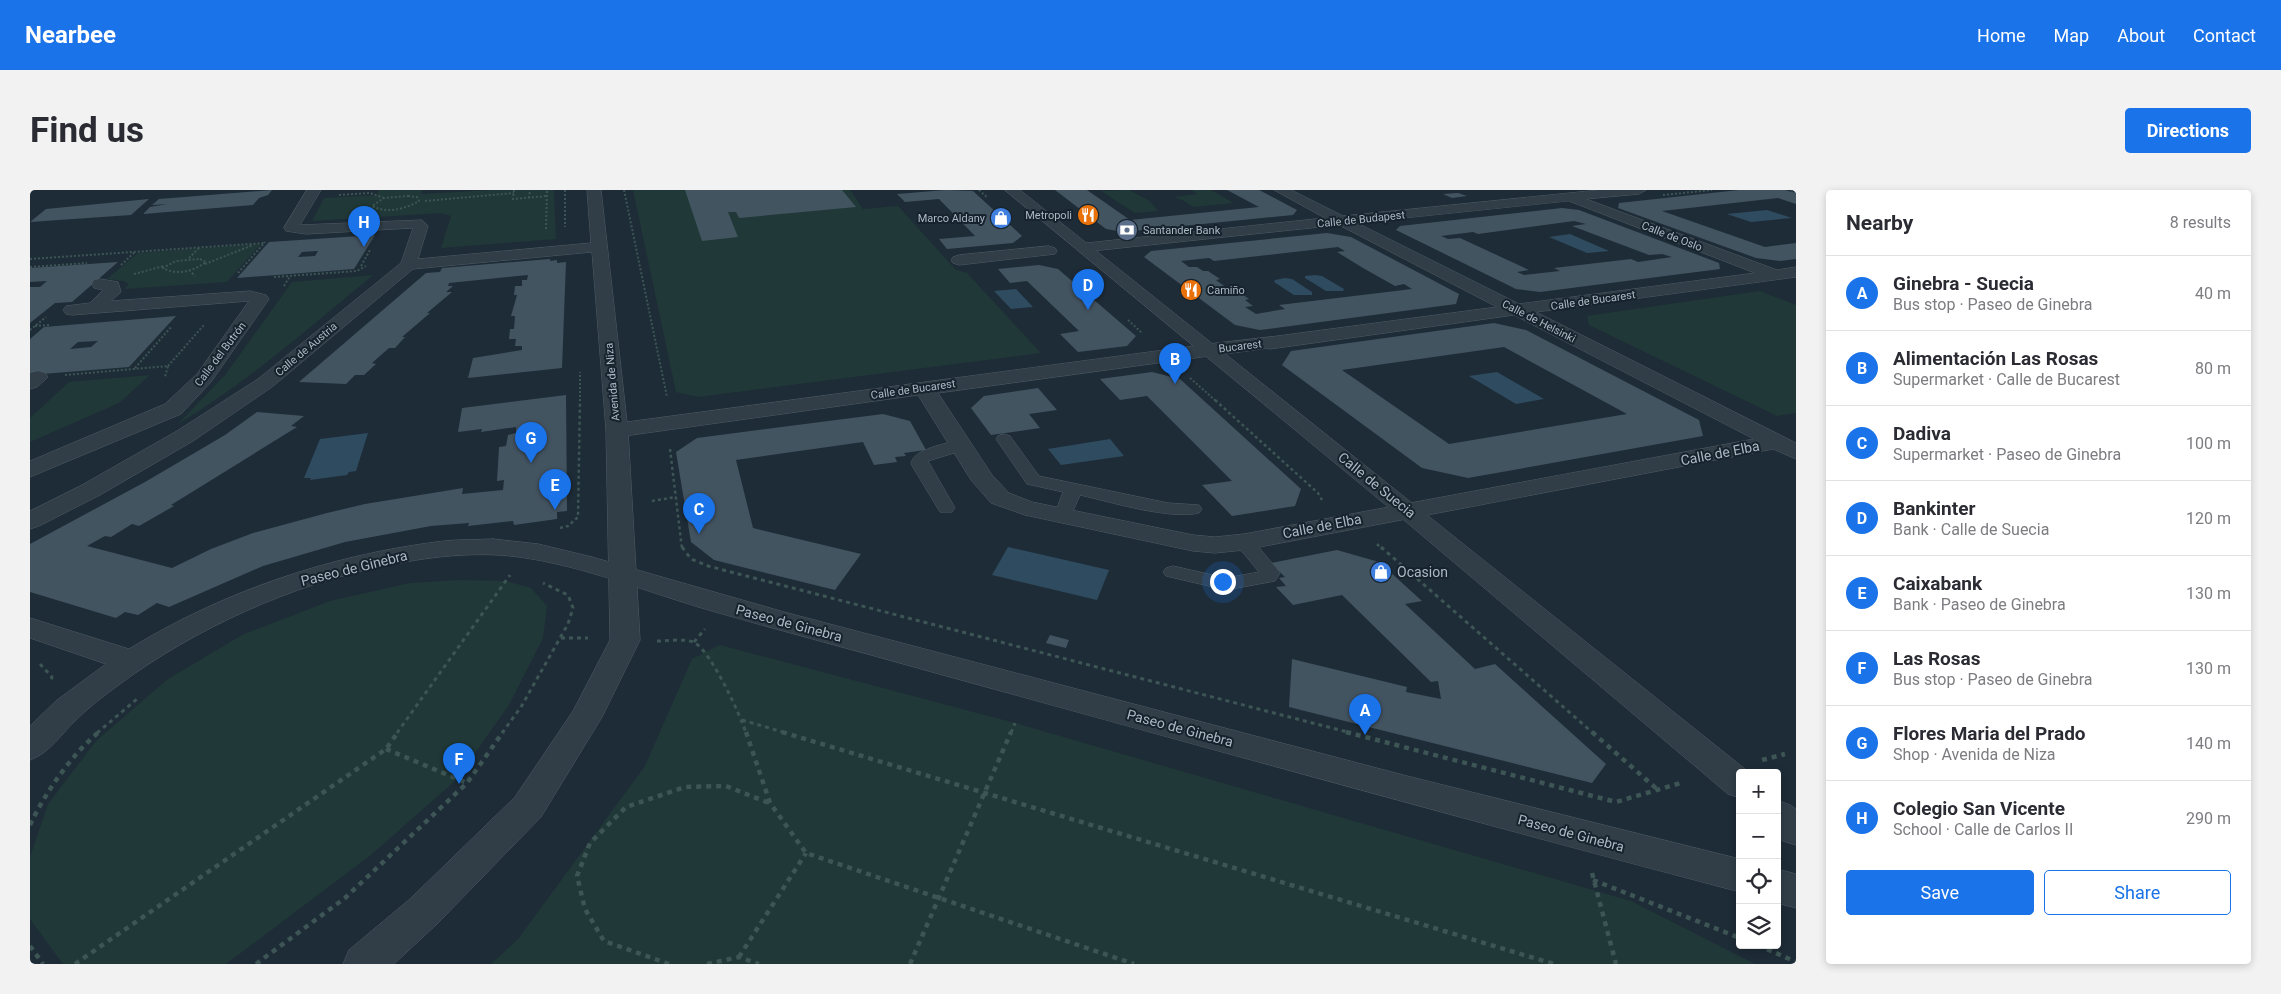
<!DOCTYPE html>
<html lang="en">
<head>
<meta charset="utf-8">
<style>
  body { margin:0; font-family:Roboto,sans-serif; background:#f2f2f3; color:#2b2b33 }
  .controls { position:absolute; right:15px; bottom:15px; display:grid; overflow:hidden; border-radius:5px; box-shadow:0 2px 8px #0003 }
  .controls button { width:45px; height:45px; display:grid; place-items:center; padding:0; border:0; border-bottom:1px solid #e1e1e2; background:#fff; color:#2b2b33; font:25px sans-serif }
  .you { position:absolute; left:1192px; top:391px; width:18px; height:18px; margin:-12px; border:4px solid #fff; border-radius:50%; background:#1a73e8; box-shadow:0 0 0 8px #1a73e833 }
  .badge { display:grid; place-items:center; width:32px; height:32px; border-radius:50%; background:#1a73e8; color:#fff; font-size:16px; font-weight:700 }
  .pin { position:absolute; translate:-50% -41px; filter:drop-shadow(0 1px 2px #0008) }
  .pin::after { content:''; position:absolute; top:26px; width:18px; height:15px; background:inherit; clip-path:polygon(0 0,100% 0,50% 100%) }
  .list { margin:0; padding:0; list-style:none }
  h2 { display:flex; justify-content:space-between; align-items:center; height:65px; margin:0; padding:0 20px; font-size:21px }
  h2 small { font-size:16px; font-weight:400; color:#7c7c81 }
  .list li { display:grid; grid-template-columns:32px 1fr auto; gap:15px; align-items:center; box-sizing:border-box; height:75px; padding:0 20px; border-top:1px solid #e1e1e2 }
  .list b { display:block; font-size:19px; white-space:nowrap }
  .list p { margin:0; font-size:16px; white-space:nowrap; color:#7c7c81 }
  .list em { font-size:16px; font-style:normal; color:#7c7c81 }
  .actions { display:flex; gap:10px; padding:15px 20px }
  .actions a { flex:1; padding:11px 0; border:1px solid #1a73e8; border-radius:5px; text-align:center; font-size:18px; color:#1a73e8 }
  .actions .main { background:#1a73e8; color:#fff }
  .icon { flex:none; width:28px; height:28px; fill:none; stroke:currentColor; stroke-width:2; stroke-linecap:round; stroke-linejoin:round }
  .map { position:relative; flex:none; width:1766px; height:774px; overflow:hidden; border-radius:5px }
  header { display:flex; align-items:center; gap:30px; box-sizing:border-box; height:70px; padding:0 25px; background:#1a73e8; color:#fff }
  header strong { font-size:24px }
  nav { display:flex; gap:28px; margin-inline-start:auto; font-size:18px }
  .intro { display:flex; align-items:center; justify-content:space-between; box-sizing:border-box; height:120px; padding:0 30px }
  h1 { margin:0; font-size:35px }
  .button { padding:12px 22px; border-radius:5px; background:#1a73e8; color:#fff; font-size:18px; font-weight:700 }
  main { display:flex; gap:30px; padding:0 30px }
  aside { flex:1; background:#fff; border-radius:5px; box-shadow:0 2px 8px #0003 }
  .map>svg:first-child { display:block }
  .green { fill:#203837 }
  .water { fill:#2f4b60 }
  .building { fill:#435461; fill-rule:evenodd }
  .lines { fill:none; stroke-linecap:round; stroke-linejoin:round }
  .service-casing { stroke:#4f5c66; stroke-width:1 }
  .pedestrian-casing { stroke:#4f5c66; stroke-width:1 }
  .minor-casing { stroke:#4f5c66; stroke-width:1 }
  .tertiary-casing { stroke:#4f5c66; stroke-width:1 }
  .path-far3 { stroke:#3d5554; stroke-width:2; stroke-dasharray:2 2; stroke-linecap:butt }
  .path-far2 { stroke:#3d5554; stroke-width:2.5; stroke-dasharray:3 3; stroke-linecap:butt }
  .path-far1 { stroke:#3d5554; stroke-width:3; stroke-dasharray:4 4; stroke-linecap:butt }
  .path { stroke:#3d5554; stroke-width:4.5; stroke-dasharray:5 5; stroke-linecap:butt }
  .service { fill:#313e47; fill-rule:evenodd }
  .pedestrian { fill:#313e47; fill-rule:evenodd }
  .minor { fill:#313e47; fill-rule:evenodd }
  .tertiary { fill:#313e47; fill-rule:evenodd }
  .labels { text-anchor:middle; stroke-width:4; stroke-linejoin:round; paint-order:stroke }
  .far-poi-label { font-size:11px; fill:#abb9c5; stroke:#17232c; text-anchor:end }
  .far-street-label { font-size:11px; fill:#abb9c5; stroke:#17232c }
  .street-label { font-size:14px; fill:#abb9c5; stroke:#17232c }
  .poi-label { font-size:14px; fill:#abb9c5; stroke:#17232c; text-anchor:start }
</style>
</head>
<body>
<header>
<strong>Nearbee</strong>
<nav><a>Home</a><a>Map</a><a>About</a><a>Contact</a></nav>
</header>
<div class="intro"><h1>Find us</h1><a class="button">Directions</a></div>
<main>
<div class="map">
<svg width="1766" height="774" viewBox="0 0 1766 774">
  <rect width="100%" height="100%" fill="#1e2c37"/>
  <path class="green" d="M349,0H392L391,4L463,0H524L526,49L411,58L421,26L411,23L282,31L294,8L347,5Z
    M603,0H820L833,19L868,16L926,80L937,83L1011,163L668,207L646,202Z
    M1099,0L1120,11L1128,21L1105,23L1071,1Z
    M1161,0H1181L1204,13L1163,17L1154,11L1144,7L1167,4Z
    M231,54L197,92L94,99L99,94L94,91L77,89L108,63Z
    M343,85C280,137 218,192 148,234L195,185L262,92Z
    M1730,101L1766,115V223L1747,226L1559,135L1557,126Z
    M120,185L89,213L0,252V228L39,192Z
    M429,390L476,391L501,398L517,416L513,448L479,515L426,590L341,665L196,774H33L0,729V667L18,614L66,551L138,489L212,445L300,411L380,393Z
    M690,455L985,533L1601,711L1725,774H461L488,749L615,576L662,469Z"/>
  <path class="water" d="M1737,20L1762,28L1721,32L1697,24Z
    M1540,44L1579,61L1557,63L1519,47Z
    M1285,85L1292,86L1314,99L1313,101H1296L1275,88V86Z
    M1255,88L1262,89L1282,102V105H1264L1244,92L1245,90Z
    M986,99L1003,117L981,119L964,101Z
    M1467,182L1514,209L1486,214L1439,186Z
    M338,243L326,281L319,282L317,285L280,290L281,288H274L290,249Z
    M1080,249L1094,266L1031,275L1018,259Z
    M978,357L1079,380L1067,410L962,385Z"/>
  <path class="building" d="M242,0L238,5L229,8L223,15L113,24L120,17L137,14L122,15L129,9Z
    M655,0H812L826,17L709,28L706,22H698L708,47L672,51Z
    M916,0L943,1L992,46L983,53L917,59L909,49L945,46L909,9L875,12L867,4Z
    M1025,0H1057L1100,30L1229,17L1197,0H1229L1267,20L1263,25L1093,42L1076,39Z
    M1709,0H1755L1766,3V14L1748,8L1632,21L1735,57L1766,53V69L1750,71L1726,68L1588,18L1589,13Z
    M1428,3L1437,6L1422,8L1413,4Z
    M119,9L101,25L0,32L16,19Z
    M1532,18L1549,20L1689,73L1690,79L1510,102L1486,99L1366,40L1370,36ZM1544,31L1556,34L1542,36L1619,65L1632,64L1642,67L1608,72L1601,69L1524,78L1530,81L1494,85L1487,82L1499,80L1430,48L1418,49L1411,46L1443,42L1448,44Z
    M1297,43L1321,47L1429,104L1426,114L1230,140L1205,135L1114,67L1121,61ZM1308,57L1315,61L1307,62L1333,78L1365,96L1374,94L1382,99L1249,115L1255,119L1226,124L1215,117L1223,116L1215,110L1219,109L1206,100L1201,101L1186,90L1190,89L1178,81H1173L1167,77H1159L1151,71L1179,68L1184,71Z
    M345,45L324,79L207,88L239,52ZM288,61L285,66L268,67L272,62Z
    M520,69V71L527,70V73L536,72L532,178L438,188L443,168L492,160V156H485L486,149H479L480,139H484L485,126H481L487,105H484L485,96H492V90H497L498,85L419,93L418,96H423L416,102H422L397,123H400L372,147H375L365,158H359L342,173L346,174L334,185H325L316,194L269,192L396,83L410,82L412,78Z
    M88,72L42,112L25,113L0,133V97H10L17,91L0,92V78Z
    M1009,75L1028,79L1106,146L1097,156L1048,162L1030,144L1049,141L997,91L980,93L968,79Z
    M146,126L99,177L0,185V149L14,137ZM68,151L61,157L40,159L48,152Z
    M1464,133L1496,140L1669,230L1673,246L1438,288L1392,278L1252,175L1261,161ZM1474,157L1597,224L1419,254L1312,180Z
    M1122,182L1150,189L1271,299L1265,316L1202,326L1172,295L1202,291L1117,206L1090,210L1070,189Z
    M1008,198L1027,220L999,224L1010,238L961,245L941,218L954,206Z
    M536,205L537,321L527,322V329L484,335L483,331L438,336L439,333L401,336L315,352L233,376L139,417L127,413L108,425L95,422L86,428L0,402V354L115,292L195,245L227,222L274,226L261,236L267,237L141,315L144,316L109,336L102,334L81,347L75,346L57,356L142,378L181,359L223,343L297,323L335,314L433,298L432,304L473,300L474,290L467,291L469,257L476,256L478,245L486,243V237L451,242L452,239L428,242L432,218Z
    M853,224L880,231L896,260L874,263L876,266L865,267L867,272L844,275L833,252L706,270L723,338L831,364L805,400L684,370L661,352L646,262L667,248Z
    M1307,360L1349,372L1392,411L1375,414L1445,479L1465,474L1576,574L1562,593L1259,517L1262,469L1377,497L1376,502L1411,509L1408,491L1401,492L1312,405L1263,415L1246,397L1256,396L1249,388L1255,387L1241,373Z
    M1020,445L1039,450L1036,458L1016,453Z"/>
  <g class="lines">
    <g class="service-casing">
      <path id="service" d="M974,244L980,246L1009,286L1138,313L1169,315L1172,319L1169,323C1140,330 1081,312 1050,305L1039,330L1033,332L1027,330L1024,326L1033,302L997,294L966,249L968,246Z
        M931,250L937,251L939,255L937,259L898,271L925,318L922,322H910L881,274C882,259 918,253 931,250Z
        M1214,346L1221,348L1247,379L1250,383L1245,391L1196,400L1136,386L1133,382L1136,378L1143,376L1196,388L1229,382L1204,352L1207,348Z"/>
    </g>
    <g class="pedestrian-casing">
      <path id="pedestrian" d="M1019,56L1025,58L1027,61L1025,64L929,75L923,73L921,70L923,67L929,65Z
        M1240,147L1247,149L1249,153L1247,157L1179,166L1172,164L1169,160L1172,156L1179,154Z"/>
    </g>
    <g class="minor-casing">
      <path id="minor" d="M277,0H291L270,35L392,30L398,36L388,69L561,53L557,0H571L597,232L1179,154L1186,156L1189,160L1186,164L1179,166L908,203L962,285L979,303L1002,312L1163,345L1185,347L1214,344L1724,249L1484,125L1240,159L1233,157L1231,153L1233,149L1240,147L1467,117L1309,35L1052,62L1047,60L1044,57L1047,54L1295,28L1244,0H1261L1313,26L1569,0H1616L1609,4L1556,9L1747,80L1766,77V87L1506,122L1766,253V269L1743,259L1214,360L1185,363L1163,361L995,325L961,313L941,290L888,205L587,247L579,245L576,240L562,62L383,79L242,197L163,251L70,305L9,336L0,339V321L52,295L147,241L228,189L371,73L383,38L276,44L256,41L254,38ZM1539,11L1725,83L1489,114L1327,33Z
        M70,89L88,92L91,102L81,111L220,101L236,105L239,109L181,192L151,224L0,287V271L135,214L167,184L219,111L42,125L36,124L33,120L36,116L60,113L73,100L64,98L62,94L64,90Z
        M8,181L15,183L18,187L7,197L0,199V183Z
        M463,349L508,354L562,367L754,422L1377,586L1710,669V702C1440,631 1171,556 902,482C828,461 755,442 682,421C619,403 555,376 489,367C445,361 397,367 354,376C263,394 164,439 90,494C75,505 60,516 47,529C32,543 20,563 0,570V536L27,510L76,474L0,448V428L99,459C192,402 298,366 406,352C425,349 444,350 463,349Z
        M1747,679L1766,684V718L1747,713Z"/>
    </g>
    <g class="tertiary-casing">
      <path id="tertiary" d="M975,0H990L1720,583H1710V608L1698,604L1368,325Z
        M587,233L595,235L598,240L610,450L572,527L511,627L408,733L364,774H313L319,760L380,709L485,607L543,521L580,450L576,240L579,235Z
        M1747,610L1760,615L1766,619V655L1753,651L1747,646Z"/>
    </g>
    <path class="path-far3" d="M484,0L483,9L517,6
      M535,0V37
      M594,0L637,207
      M949,0L958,8
      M1761,0L1766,2
      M309,5L340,3L354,8
      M1633,5L1682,0
      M378,6L387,7L389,11C375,19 357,24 342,16L354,8Z
      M499,8L500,0
      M395,11L484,3
      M516,39L517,0
      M159,68L170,57
      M0,69L235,53
      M170,69L176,72C164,81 147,86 133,78L146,71Z
      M175,74L223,55
      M91,75L105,62
      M331,76L340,60
      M0,77L57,73
      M159,80L165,86
      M208,83L235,52
      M104,84L134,76
      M244,87L327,81L336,76
      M254,96L260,86
      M1098,130L1112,143
      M5,136L19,135
      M0,140L16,127
      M138,176L174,135
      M105,178L142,136
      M35,185L138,176L135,187
      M1160,188L1186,211
      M550,211V182"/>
    <path class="path-far2" d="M1185,210L1288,303L1292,310
      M640,259L652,359
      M622,311L646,307
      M530,338L538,336L548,327L550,210
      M1347,354L1352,359"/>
    <path class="path-far1" d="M652,357L661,369L678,376L1321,543
      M1351,357L1563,543
      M531,448H558
      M627,451C637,451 657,448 665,453C681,462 710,524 716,543
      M664,452L675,439
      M10,474L22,487L21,490
      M712,530L756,543
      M67,543L107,509
      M367,543L480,385
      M472,543L491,517L538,434L543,418L538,405L513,393
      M981,543L985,533"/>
    <path class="path" d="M716,542L740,613L776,663L1104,774
      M752,542L1524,774
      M1316,542L1586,612L1654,592
      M1562,542L1628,600
      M356,559L437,593
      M1732,570L1755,564
      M0,635C15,603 41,565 69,542
      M1562,683L1586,774
      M1563,690L1710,748
      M1728,755L1766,772
      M0,756L13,774
      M709,767L776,663
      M45,774L356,559L368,542
      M226,774L315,708L437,593L473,542
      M639,774L574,751L555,719L547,686L560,653L596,617L655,597L696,596L739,613
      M677,774L709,767L729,774
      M880,774L981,542"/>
    <use href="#service" class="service"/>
    <use href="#pedestrian" class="pedestrian"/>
    <use href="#minor" class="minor"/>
    <use href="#tertiary" class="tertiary"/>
  </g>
  <defs>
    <g id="restaurant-disc" transform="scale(1.125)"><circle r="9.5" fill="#e8710a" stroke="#17232c"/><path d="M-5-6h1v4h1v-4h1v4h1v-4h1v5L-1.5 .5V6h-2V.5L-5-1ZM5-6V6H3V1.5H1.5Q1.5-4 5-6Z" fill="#fff"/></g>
    <g id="shop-disc" transform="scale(1.125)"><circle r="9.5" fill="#3f7fe0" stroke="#17232c"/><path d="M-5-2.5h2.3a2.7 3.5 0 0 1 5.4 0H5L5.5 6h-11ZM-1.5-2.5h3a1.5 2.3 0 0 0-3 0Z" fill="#fff"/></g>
    <g id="bank-disc" transform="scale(1.125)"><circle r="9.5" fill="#5c6f8a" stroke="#17232c"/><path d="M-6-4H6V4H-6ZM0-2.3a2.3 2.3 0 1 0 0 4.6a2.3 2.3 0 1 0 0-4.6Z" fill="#fff"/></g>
  </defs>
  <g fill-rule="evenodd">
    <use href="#restaurant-disc" x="1058" y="25"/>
    <use href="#shop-disc" x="971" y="28"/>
    <use href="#bank-disc" x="1097" y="40"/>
    <use href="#restaurant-disc" x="1161" y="100"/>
    <use href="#shop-disc" x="1351" y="382"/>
  </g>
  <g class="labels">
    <g class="far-poi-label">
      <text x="1042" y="29">Metropoli</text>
      <text x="955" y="32">Marco Aldany</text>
      <text x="1113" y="44" text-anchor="start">Santander Bank</text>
      <text x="1177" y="104" text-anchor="start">Camiño</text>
    </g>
    <g class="far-street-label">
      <text transform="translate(1331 29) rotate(-6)" y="4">Calle de Budapest</text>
      <text transform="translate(1642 46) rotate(21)" y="4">Calle de Oslo</text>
      <text transform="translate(1563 110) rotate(-8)" y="4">Calle de Bucarest</text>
      <text transform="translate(1509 131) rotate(27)" y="4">Calle de Helsinki</text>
      <text transform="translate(1210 156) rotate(-7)" y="4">Bucarest</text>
      <text transform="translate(276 159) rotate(-40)" y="4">Calle de Austria</text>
      <text transform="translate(190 164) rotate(-53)" y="4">Calle del Butrón</text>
      <text transform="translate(582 192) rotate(-95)" y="4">Avenida de Niza</text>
      <text transform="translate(883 199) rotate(-8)" y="4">Calle de Bucarest</text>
    </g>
    <g class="street-label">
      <text transform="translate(1690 263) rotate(-11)" y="5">Calle de Elba</text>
      <text transform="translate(1347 295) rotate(39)" y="5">Calle de Suecia</text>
      <text transform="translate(1292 336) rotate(-11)" y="5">Calle de Elba</text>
      <text transform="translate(324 378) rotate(-14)" y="5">Paseo de Ginebra</text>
      <text transform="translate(759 433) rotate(15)" y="5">Paseo de Ginebra</text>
      <text transform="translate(1150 538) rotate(15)" y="5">Paseo de Ginebra</text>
      <text transform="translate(1541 643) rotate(15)" y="5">Paseo de Ginebra</text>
    </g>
    <g class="poi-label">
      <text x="1367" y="387">Ocasion</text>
    </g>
  </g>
</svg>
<div class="controls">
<button>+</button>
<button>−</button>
<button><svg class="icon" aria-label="locate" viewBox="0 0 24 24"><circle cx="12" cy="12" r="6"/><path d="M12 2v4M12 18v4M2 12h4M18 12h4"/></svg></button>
<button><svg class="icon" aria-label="layers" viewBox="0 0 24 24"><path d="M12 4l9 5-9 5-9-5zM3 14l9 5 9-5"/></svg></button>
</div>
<div class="you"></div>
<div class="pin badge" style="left:1335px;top:545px">A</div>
<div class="pin badge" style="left:1145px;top:194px">B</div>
<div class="pin badge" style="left:669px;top:344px">C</div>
<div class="pin badge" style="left:1058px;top:120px">D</div>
<div class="pin badge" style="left:525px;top:320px">E</div>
<div class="pin badge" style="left:429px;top:594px">F</div>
<div class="pin badge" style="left:501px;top:273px">G</div>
<div class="pin badge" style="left:334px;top:57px">H</div>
</div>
<aside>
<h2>Nearby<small>8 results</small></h2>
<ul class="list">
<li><span class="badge">A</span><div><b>Ginebra - Suecia</b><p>Bus stop · Paseo de Ginebra</p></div><em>40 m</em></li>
<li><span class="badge">B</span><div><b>Alimentación Las Rosas</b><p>Supermarket · Calle de Bucarest</p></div><em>80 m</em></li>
<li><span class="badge">C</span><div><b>Dadiva</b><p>Supermarket · Paseo de Ginebra</p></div><em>100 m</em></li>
<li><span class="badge">D</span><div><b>Bankinter</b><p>Bank · Calle de Suecia</p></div><em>120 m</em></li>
<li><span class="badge">E</span><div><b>Caixabank</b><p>Bank · Paseo de Ginebra</p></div><em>130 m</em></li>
<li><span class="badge">F</span><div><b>Las Rosas</b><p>Bus stop · Paseo de Ginebra</p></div><em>130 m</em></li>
<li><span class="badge">G</span><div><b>Flores Maria del Prado</b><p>Shop · Avenida de Niza</p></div><em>140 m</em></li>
<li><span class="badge">H</span><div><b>Colegio San Vicente</b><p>School · Calle de Carlos II</p></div><em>290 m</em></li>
</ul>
<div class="actions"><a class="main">Save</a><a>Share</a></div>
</aside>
</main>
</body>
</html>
